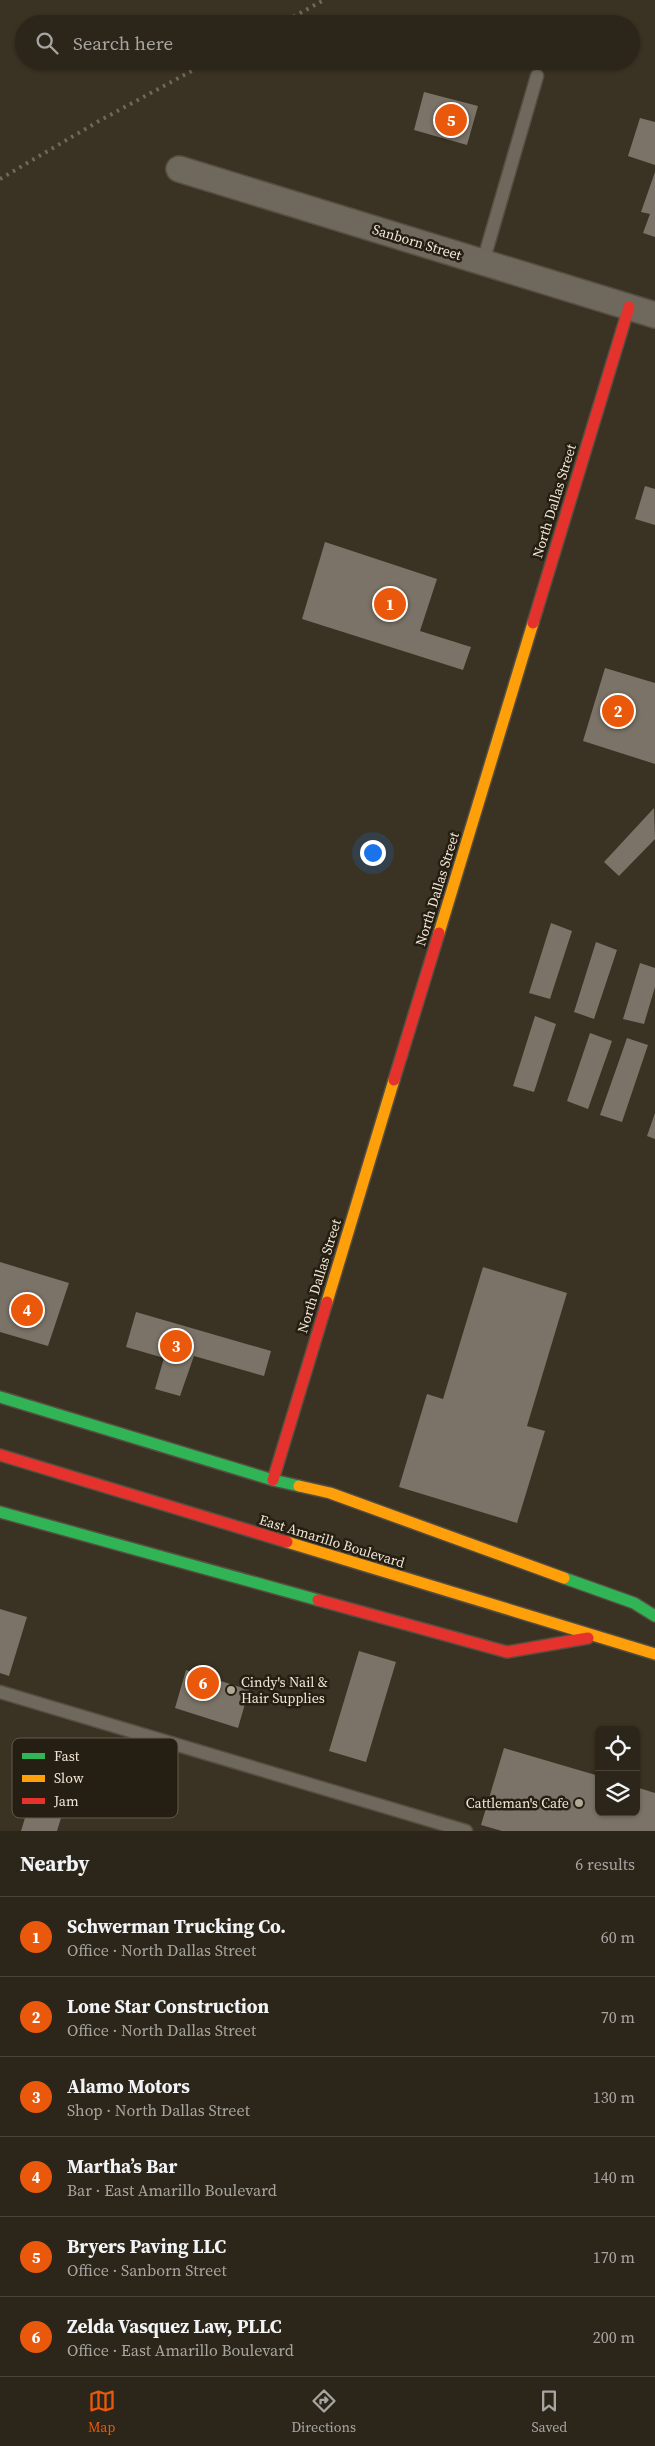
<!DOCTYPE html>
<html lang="en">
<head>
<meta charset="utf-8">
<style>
  body { margin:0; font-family:"Source Serif 4",serif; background:#342e23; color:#f1f3f6 }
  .controls { position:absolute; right:15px; bottom:15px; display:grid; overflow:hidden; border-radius:8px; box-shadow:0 1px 4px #0004 }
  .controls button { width:45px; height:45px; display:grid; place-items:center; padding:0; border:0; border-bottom:1px solid #484339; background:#2c261a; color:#f1f3f6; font:25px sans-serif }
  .you { position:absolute; left:372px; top:852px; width:18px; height:18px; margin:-12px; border:4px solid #fff; border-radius:50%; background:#1a73e8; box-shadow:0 0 0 8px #1a73e833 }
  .badge { display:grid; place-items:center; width:32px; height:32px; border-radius:50%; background:#ea580c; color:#fff; font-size:16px; font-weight:700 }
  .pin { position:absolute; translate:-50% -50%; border:2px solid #fff; box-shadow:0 1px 5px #0006 }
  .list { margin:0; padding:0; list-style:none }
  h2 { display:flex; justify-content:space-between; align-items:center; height:65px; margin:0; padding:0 20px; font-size:21px }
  h2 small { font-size:16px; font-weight:400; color:#a6a5a2 }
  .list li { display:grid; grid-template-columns:32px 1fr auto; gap:15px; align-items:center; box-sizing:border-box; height:80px; padding:0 20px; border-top:1px solid #484339 }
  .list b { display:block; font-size:19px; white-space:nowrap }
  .list p { margin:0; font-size:16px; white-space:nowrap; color:#a6a5a2 }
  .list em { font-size:16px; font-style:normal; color:#a6a5a2 }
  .icon { flex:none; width:28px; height:28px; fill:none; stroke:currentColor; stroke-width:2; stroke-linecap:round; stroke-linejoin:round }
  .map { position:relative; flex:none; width:655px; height:1831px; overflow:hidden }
  .search { position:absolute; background:#2c261a; box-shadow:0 1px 4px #0004; left:15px; right:15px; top:15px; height:55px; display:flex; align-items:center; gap:12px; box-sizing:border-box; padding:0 18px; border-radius:28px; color:#a6a5a2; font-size:19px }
  .sheet { height:545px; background:#2c261a }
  nav { display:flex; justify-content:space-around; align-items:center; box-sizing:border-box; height:70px; border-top:1px solid #484339; background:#2c261a; font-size:14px; color:#a6a5a2 }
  nav a { display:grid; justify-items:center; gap:2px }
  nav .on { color:#ea580c }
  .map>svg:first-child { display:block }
  .building { fill:#7b7367 }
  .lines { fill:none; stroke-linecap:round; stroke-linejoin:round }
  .lane-casing { stroke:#564f41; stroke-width:15 }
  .street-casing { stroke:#564f41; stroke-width:28 }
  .fast-casing { stroke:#564f41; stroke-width:14 }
  .slow-casing { stroke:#564f41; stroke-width:14 }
  .jam-casing { stroke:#564f41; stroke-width:14 }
  .lane { stroke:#6e685d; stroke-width:12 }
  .street { stroke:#6e685d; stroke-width:25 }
  .fast { stroke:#30b455; stroke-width:11 }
  .slow { stroke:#ff9f0a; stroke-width:11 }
  .jam { stroke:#e5322d; stroke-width:11 }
  .rail { stroke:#6f685d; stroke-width:4; stroke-dasharray:2.5 5; stroke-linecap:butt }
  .poi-dot { fill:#b0a796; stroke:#251e12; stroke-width:2 }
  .labels { text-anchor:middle; stroke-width:5; stroke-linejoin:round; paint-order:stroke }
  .street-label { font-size:14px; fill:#f0e6d5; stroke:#251e12 }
  .poi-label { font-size:14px; fill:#f0e6d5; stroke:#251e12; text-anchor:start }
  .key { fill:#251e12; stroke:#625a4c; stroke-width:1 }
  .key-label { font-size:14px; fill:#f0e6d5 }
</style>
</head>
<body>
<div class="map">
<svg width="655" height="1831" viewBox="0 0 655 1831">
  <rect width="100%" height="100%" fill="#3a3222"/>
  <path class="building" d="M424,92L478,106L467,145L414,130Z
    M640,118L655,122V165L628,156Z
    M655,172V237L643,233L650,214L641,212Z
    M645,486L655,489V525L635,519Z
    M325,542L437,579L420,631L471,647L463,670L302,619Z
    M605,668L655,683V764L583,741Z
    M654,808L655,839L619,876L604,862Z
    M551,923L572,931L550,999L529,993Z
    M596,942L617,950L594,1019L574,1012Z
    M640,963L655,968V987L644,1024L623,1019Z
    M535,1016L556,1024L534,1092L513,1086Z
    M590,1033L612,1041L588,1109L567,1101Z
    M627,1038L648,1045L622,1122L600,1115Z
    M655,1113V1139L647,1136Z
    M0,1262L69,1283L48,1346L0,1332Z
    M483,1267L567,1293L527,1426L545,1431L517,1523L399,1487L427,1394L443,1399Z
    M136,1312L271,1351L264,1376L194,1356L180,1396L155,1389L164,1358L126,1347Z
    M0,1609L27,1617L9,1676L0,1673Z
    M359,1651L396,1662L366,1762L329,1751Z
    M186,1670L249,1690L238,1728L175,1708Z
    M504,1748L599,1776V1812H636V1787L655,1793V1831H502L481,1825Z
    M35,1785L68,1795L57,1831H21Z"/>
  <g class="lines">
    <g class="lane-casing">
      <path id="lane" d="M483,262L537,76
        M0,1692L466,1831"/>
    </g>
    <g class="street-casing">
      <path id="street" d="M179,169L655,315"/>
    </g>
    <g class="fast-casing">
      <path id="fast" d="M0,1397L273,1480L299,1486
        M0,1512L318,1600
        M564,1578L634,1603L655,1616"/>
    </g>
    <g class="slow-casing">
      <path id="slow" d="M439,933L533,623
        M327,1302L394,1080
        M299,1486L330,1493L564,1578
        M287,1542L655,1654"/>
    </g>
    <g class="jam-casing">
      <path id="jam" d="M533,623L629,307
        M394,1080L439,933
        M0,1455L287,1542
        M273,1480L327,1302
        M318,1600L507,1652L588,1638"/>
    </g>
    <use href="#lane" class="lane"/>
    <use href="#street" class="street"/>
    <use href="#fast" class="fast"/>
    <use href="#slow" class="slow"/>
    <use href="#jam" class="jam"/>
    <path class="rail" d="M280,24L324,0
      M0,179L99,121L210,61"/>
  </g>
  <g class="poi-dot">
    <circle cx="231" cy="1690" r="5"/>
    <circle cx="579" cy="1803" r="5"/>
  </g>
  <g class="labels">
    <g class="street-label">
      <text transform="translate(417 242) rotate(17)" y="5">Sanborn Street</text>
      <text transform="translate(554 501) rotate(-73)" y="5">North Dallas Street</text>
      <text transform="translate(437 889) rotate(-73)" y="5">North Dallas Street</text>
      <text transform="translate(319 1276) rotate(-73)" y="5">North Dallas Street</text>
      <text transform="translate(332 1541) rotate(17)" y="5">East Amarillo Boulevard</text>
    </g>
    <g class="poi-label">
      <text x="241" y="1687">Cindy's Nail &amp;<tspan x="241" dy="16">Hair Supplies</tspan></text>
      <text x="569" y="1808" text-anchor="end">Cattleman's Cafe</text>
    </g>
  </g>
  <rect x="12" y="1738" width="166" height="80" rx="8" class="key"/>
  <rect x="22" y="1753" width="23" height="6" fill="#30b455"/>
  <rect x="22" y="1775" width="23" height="7" fill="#ff9f0a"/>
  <rect x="22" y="1798" width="23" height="6" fill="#e5322d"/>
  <g class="key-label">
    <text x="54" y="1761">Fast</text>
    <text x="54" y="1783">Slow</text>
    <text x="54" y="1806">Jam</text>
  </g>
</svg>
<div class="controls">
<button><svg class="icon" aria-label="locate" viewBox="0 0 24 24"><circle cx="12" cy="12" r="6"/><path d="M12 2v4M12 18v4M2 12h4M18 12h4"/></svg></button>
<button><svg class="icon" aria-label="layers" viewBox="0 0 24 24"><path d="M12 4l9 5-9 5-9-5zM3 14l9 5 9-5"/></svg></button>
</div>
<div class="you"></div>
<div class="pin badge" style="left:390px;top:604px">1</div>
<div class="pin badge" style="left:618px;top:711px">2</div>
<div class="pin badge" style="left:176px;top:1346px">3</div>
<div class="pin badge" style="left:27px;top:1310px">4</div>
<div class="pin badge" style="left:451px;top:120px">5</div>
<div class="pin badge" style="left:203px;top:1683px">6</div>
<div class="search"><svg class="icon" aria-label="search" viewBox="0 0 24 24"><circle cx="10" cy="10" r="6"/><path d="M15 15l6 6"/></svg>Search here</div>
</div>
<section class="sheet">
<h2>Nearby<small>6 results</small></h2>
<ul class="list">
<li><span class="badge">1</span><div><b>Schwerman Trucking Co.</b><p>Office · North Dallas Street</p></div><em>60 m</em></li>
<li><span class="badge">2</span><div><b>Lone Star Construction</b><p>Office · North Dallas Street</p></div><em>70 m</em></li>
<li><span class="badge">3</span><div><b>Alamo Motors</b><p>Shop · North Dallas Street</p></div><em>130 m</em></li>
<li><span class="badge">4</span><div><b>Martha’s Bar</b><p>Bar · East Amarillo Boulevard</p></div><em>140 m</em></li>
<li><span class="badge">5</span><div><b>Bryers Paving LLC</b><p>Office · Sanborn Street</p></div><em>170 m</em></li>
<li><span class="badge">6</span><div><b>Zelda Vasquez Law, PLLC</b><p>Office · East Amarillo Boulevard</p></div><em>200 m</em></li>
</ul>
</section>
<nav>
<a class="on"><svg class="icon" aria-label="map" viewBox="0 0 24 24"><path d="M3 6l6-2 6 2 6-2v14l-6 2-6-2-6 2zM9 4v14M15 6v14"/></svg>Map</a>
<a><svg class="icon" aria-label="directions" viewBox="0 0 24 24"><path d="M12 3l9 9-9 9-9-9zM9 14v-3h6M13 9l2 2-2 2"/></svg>Directions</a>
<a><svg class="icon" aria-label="saved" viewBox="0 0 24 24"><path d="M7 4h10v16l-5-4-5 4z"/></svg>Saved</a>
</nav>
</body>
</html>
